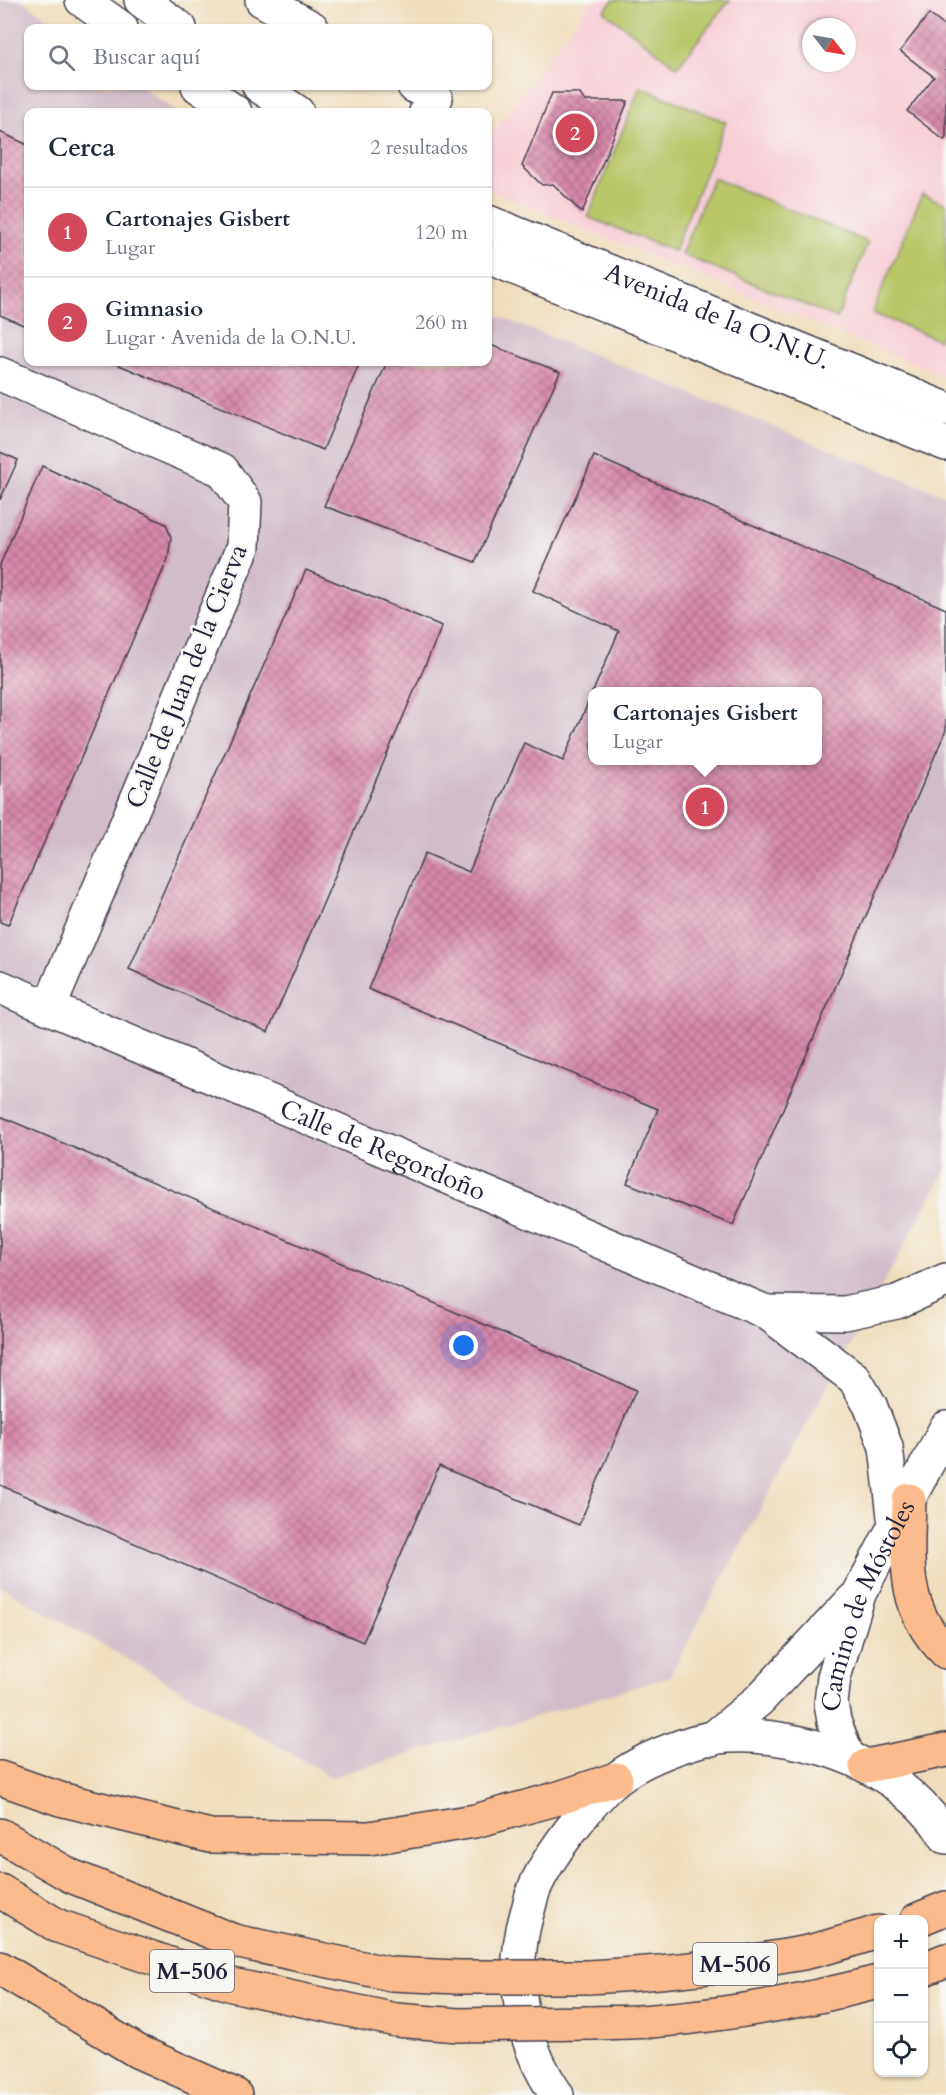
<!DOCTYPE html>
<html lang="es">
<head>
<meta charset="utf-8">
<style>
  body { margin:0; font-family:Cardo,serif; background:#f6f6f7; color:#1f2937 }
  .controls { position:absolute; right:18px; bottom:18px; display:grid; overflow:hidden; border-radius:12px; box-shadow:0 2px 4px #0004 }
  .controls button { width:54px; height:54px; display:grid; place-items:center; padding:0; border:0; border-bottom:2px solid #e0e1e3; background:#fff; color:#1f2937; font:30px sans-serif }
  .compass { position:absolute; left:802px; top:18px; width:54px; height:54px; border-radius:50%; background:#fff; box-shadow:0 2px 4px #0004; rotate:121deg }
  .you { position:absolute; left:464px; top:1346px; width:21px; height:21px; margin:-15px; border:4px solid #fff; border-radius:50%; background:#1a73e8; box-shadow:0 0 0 9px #1a73e833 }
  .badge { display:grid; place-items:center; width:39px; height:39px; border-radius:50%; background:#d1495b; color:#fff; font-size:20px; font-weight:700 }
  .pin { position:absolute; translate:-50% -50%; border:3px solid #fff; box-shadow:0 2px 6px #0006 }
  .popup { position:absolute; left:588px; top:687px; width:234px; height:78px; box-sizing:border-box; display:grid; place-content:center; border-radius:12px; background:#fff; filter:drop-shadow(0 2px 4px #0005); font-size:20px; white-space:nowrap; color:#747a83 }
  .popup b { font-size:22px; color:#1f2937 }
  .popup::after { content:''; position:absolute; left:50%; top:100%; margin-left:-12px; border:12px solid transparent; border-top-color:#fff }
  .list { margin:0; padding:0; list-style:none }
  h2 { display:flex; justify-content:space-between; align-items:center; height:78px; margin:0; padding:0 24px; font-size:26px }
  h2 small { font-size:20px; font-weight:400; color:#747a83 }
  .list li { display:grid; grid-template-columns:39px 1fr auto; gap:18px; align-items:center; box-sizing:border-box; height:90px; padding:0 24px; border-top:2px solid #e0e1e3 }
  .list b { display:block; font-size:22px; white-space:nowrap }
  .list p { margin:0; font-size:20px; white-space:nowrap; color:#747a83 }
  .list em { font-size:20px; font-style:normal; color:#747a83 }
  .icon { flex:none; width:33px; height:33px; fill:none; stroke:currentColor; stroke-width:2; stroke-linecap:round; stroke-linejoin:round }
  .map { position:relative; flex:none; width:946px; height:2095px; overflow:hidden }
  .search { position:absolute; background:#fff; box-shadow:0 2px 4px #0004; left:24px; top:24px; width:468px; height:66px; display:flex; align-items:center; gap:15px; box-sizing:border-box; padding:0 21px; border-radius:12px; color:#747a83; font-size:22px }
  .panel { position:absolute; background:#fff; box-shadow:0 2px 4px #0004; left:24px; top:108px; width:468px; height:258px; border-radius:12px }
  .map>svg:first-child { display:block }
  .built { fill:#f6cfd6; fill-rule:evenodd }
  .industrial { fill:#d1bdc9; fill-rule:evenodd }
  .grass { fill:#b8c668; stroke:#6d7452; stroke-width:1.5 }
  .building { fill:url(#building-cross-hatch); fill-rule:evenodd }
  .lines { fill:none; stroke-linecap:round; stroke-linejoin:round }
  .minor-casing { stroke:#413e4e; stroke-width:36 }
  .highway-casing { stroke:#413e4e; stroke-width:36 }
  .minor { stroke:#fff; stroke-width:33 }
  .highway { stroke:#fbbb8c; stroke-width:33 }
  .highway-bridge-casing { stroke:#413e4e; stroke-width:36; stroke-linecap:butt }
  .highway-bridge { stroke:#fbbb8c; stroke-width:33 }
  .labels { text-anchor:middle; stroke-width:5; stroke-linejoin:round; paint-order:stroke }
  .shield { fill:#f6f6f2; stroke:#626272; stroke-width:1.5 }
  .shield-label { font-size:24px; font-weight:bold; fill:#22223b }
  .street-label { font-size:26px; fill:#22223b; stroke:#f6f6f2 }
</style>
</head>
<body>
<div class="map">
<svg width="946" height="2095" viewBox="0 0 946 2095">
  <defs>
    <pattern id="building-cross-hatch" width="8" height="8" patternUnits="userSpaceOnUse" patternTransform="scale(1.5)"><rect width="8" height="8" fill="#d989ab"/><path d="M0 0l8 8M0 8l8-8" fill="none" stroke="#b0708c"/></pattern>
  </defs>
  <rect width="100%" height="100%" fill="#f6f6f2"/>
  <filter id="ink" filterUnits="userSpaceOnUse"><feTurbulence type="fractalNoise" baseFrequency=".0167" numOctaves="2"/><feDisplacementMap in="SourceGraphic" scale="12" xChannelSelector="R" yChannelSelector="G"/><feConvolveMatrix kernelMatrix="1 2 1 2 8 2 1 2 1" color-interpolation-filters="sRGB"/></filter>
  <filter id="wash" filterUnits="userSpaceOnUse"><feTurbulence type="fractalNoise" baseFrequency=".008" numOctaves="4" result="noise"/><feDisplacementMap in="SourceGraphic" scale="24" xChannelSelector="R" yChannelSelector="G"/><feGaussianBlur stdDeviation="1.35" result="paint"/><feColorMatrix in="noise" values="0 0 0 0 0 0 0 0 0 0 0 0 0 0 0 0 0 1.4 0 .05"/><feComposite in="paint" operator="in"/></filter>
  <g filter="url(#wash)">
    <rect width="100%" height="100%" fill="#efddbc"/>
    <path class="built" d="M592,0H946V377L488,190V138ZM811,27H847V63H811Z"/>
    <path class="industrial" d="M0,0H22L61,28H28V86H140L177,112H28V362H488V312L946,496V1169L669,1677L332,1777L0,1586ZM592,692H818V760H592Z"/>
    <path class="grass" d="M613,0H730L677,67L604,11Z
      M640,87L726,122L674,251L588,217Z
      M713,178L868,242L837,318L681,254Z
      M922,194L946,204V324L939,340L872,313Z"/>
    <g id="blocks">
      <path class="building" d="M929,14L946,27V138L944,140L907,111L934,77L900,51Z
        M552,93H579L585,101H628L582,213L553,184L542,185L522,166Z
        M0,132L28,145V327L0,315Z
        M488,344L560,372L475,562L324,506L387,362H488Z
        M112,362H360L323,450Z
        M0,452L18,460L0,500Z
        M594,456L946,609V730L733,1225L627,1183L658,1109L368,989L425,853L469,872L524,743L563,761L619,631L533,591ZM592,692H818V760H592Z
        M42,466L166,524L171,537L168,559L8,925L0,922V565Z
        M306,570L442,626L268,1032L129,969Z
        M0,1116L636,1390L579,1525L439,1466L363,1642L0,1485Z"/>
    </g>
  </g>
  <g filter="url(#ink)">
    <use href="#blocks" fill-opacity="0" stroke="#413e4e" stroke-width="1.5"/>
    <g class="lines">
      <g class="minor-casing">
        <g id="minor">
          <path d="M82,0L121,28"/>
          <path d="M141,0L180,28"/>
          <path d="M262,0L312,28"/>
          <path d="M198,86L235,112"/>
          <path d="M259,86L297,112"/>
          <path d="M414,86L436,98L426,112"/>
          <path id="s1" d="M488,222L946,409"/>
          <path d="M488,257L946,444"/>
          <path d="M0,374L222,470L245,502L243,547L49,1008"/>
          <path id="s2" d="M0,987L766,1312L854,1378L870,1405L886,1447L895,1525"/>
          <path d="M766,1312L845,1313L897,1302L946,1280"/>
          <path d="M712,1739L759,1700L853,1600"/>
          <path id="s3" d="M847,1755L834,1721L831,1703L834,1677L859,1594L946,1428"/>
          <path d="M557,2095C520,2042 509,1976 527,1913C530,1905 531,1895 535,1887C545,1864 561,1842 576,1823C588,1808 601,1791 616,1779C638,1762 668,1750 694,1742C736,1730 782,1737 824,1749C872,1763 919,1794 946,1837"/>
        </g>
      </g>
      <g class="highway-casing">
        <path id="highway" d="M909,1500C908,1558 900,1608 946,1652
          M866,1766L946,1750
          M0,1778L60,1799L210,1836L369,1838L475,1821L559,1798L616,1779
          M0,1835L71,1876L234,1941L391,1974
          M0,1891L58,1926L232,1985L396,2020
          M917,1920L946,1908
          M0,1968L137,2051L235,2095
          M924,1969L946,1960
          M588,1977C661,1973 732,1966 803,1953C828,1948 854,1939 878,1932
          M589,2023C613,2022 638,2023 662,2020C735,2014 808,2000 878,1982"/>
      </g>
      <use href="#minor" class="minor"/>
      <use href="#highway" class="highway"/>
      <g class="highway-bridge-casing">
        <path id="highway-bridge" d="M391,1974L458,1977H588
          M396,2020L458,2025L589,2023"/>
      </g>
      <use href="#highway-bridge" class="highway-bridge"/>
    </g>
  </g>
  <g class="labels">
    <g class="shield">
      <rect x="693" y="1943" width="84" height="42" rx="4.5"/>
      <rect x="150" y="1950" width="84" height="42" rx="4.5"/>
    </g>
    <g class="shield-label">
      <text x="735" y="1972">M-506</text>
      <text x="192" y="1979">M-506</text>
    </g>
    <g class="street-label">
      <text dy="9" stroke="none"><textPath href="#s1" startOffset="248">Avenida de la O.N.U.</textPath></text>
      <text transform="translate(186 676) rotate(-68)" y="9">Calle de Juan de la Cierva</text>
      <text dy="9" stroke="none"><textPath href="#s2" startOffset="416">Calle de Regordoño</textPath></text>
      <text dy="9" stroke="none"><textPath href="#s3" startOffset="159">Camino de Móstoles</textPath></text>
    </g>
  </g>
</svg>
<div class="controls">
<button>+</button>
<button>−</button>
<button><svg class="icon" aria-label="locate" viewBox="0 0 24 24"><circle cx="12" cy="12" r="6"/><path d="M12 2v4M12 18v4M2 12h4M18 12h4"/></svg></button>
</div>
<svg class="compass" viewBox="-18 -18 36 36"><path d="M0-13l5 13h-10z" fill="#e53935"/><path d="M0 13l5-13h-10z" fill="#747a83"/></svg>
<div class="you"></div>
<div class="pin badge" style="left:705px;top:807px">1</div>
<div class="popup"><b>Cartonajes Gisbert</b>Lugar</div>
<div class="pin badge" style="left:575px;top:133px">2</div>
<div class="search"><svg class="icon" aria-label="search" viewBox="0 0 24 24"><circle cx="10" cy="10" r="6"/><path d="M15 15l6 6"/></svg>Buscar aquí</div>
<section class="panel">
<h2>Cerca<small>2 resultados</small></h2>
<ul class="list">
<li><span class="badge">1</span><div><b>Cartonajes Gisbert</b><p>Lugar</p></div><em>120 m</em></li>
<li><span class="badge">2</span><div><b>Gimnasio</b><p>Lugar · Avenida de la O.N.U.</p></div><em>260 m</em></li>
</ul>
</section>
</div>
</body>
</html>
